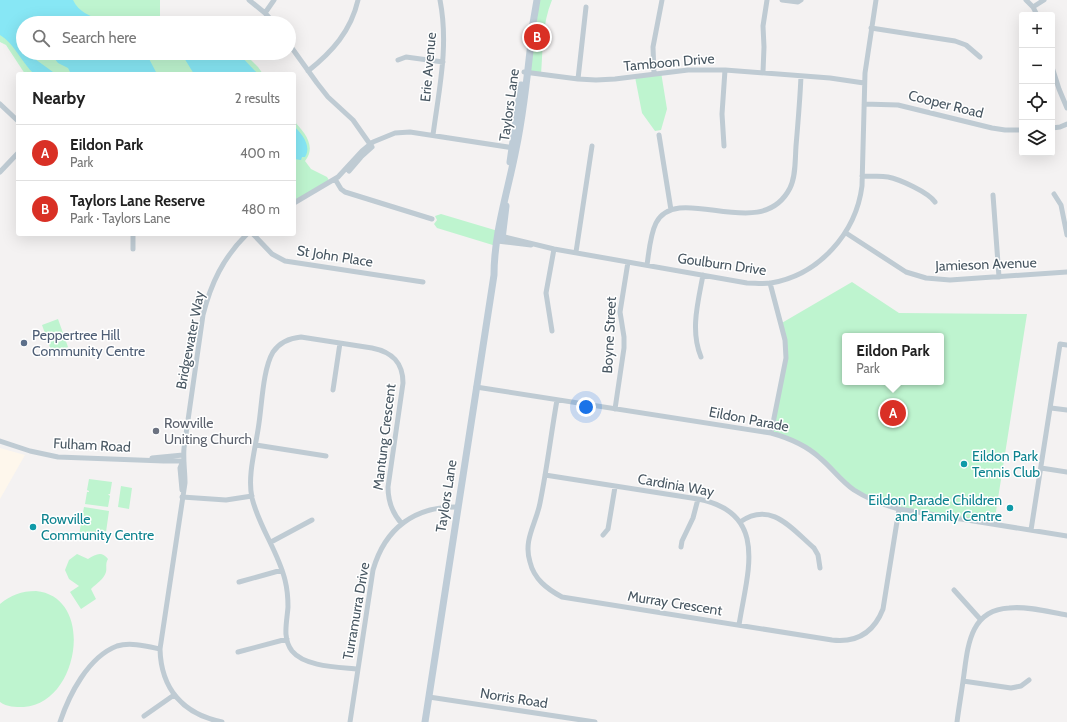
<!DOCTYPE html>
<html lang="en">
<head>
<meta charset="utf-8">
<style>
  body { margin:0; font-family:Cabin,sans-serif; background:#f2f2f2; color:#222 }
  .controls { position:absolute; right:12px; top:12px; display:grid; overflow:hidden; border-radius:4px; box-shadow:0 4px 16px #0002 }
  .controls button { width:36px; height:36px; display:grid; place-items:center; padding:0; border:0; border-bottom:1px solid #e0e0e0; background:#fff; color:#222; font:20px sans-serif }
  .you { position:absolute; left:586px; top:407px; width:14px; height:14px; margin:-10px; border:3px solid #fff; border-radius:50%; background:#1a73e8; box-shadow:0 0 0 6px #1a73e833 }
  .badge { display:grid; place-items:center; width:26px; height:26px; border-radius:50%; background:#d93025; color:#fff; font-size:13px; font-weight:700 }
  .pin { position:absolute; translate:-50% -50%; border:2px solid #fff; box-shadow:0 1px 4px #0006 }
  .popup { position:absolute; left:842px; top:333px; width:102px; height:52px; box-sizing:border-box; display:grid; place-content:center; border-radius:4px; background:#fff; filter:drop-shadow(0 1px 3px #0005); font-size:13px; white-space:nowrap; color:#767676 }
  .popup b { font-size:15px; color:#222 }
  .popup::after { content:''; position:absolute; left:50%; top:100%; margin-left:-8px; border:8px solid transparent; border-top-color:#fff }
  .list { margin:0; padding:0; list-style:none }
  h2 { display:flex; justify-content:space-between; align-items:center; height:52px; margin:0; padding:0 16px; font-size:17px }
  h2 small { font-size:13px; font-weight:400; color:#767676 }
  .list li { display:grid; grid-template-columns:26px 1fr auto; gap:12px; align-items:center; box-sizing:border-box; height:56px; padding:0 16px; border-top:1px solid #e0e0e0 }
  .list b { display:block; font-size:15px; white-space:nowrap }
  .list p { margin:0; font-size:13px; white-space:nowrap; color:#767676 }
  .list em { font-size:13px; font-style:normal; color:#767676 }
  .icon { flex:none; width:22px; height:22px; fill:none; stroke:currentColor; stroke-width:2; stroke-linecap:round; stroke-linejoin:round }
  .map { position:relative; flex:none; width:1067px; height:722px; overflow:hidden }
  .search { position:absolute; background:#fff; box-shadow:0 4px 16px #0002; left:16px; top:16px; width:280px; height:44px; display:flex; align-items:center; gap:10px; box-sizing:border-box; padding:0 14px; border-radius:22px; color:#767676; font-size:15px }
  .panel { position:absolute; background:#fff; box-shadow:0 4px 16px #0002; left:16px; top:72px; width:280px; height:164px; border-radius:4px }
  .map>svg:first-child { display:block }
  .commercial { fill:#fef7ec }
  .green { fill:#bef4cf; fill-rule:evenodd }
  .water { fill:#87e7f5 }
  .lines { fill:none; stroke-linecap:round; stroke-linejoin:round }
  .minor { stroke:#bfcbd3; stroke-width:5 }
  .secondary { stroke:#beccd7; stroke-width:7 }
  .service-dot { fill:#5c6f8a; stroke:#fff; stroke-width:1.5 }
  .worship-dot { fill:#6b7280; stroke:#fff; stroke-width:1.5 }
  .culture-dot { fill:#0f9aa8; stroke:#fff; stroke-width:1.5 }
  .labels { text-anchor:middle; stroke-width:3; stroke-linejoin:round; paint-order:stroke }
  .street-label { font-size:14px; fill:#485762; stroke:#fff }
  .service-label { font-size:14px; fill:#4e5e75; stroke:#fff; text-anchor:start }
  .worship-label { font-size:14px; fill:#5b616d; stroke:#fff; text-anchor:start }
  .culture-label { font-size:14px; fill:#0d838f; stroke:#fff; text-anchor:start }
</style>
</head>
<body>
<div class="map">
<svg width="1067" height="722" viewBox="0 0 1067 722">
  <rect width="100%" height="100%" fill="#f4f2f2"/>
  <path class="commercial" d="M0,448L25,455L0,499Z"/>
  <path class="green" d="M0,0H160V17L165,23H23V53H244L258,67L263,74H25L6,45L0,42Z
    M537,0H552C542,24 543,49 541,75L528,73Z
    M661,72L667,109L661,130L655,131L642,113L635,77Z
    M294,121C304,132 317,146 305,161L311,169L327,177L330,182L294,203Z
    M441,214L498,231L496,246L437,228L434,224L437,220L435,216Z
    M852,282L899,313L1027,314L994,524L899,509L858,492L814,452L771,433L786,358L780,324ZM845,336H941V382H845Z
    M58,319L68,347L52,353L42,325Z
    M89,479L112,482L110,494H108L110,496L108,507L85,504L87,492H89V491L87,490Z
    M121,486L132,488L129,509L118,507Z
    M84,507L109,511L105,539L79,535Z
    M77,554L88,559C96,554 102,551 108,559C105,564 107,567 106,572C104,579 96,584 91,589L96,599L81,609L70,592L79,586L69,579L65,570L69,560Z
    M36,591C96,597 79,704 24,707C15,707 7,707 0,702V604C11,595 21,591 36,591Z"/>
  <path class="water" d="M0,0H73C79,12 89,16 102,20L103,19L113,23H23V53H31L35,59L53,72L52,74H34C21,62 15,44 0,35Z
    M50,53H146L157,74H71L68,68L58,63Z
    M181,53H238L258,74H194Z
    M294,126C302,134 312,146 305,157H302L301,160L294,159Z"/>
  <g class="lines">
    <path class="minor" d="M249,0L265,13L274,23
      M782,0L798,2L801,0
      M1026,0L1033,7L1037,15
      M1033,7L1044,0
      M265,13L274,0
      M871,28L955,41L966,45L980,57
      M289,44L317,83L328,97L353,120L372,147
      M398,60L406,57L443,62
      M1052,67L1059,89L1067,108
      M308,71C332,52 351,31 358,0
      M524,72L578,79L596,80L615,79L688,70H725L830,78L864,83
      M763,72L764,47L763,26L767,0
      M654,74L653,47L662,0
      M578,79L586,7
      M0,104L18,121
      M864,104L898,105L992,128L1005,130H1022
      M1052,128L1060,127L1067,124
      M433,135C439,89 449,46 440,0
      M659,135L671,210
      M724,146L722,114L725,70
      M349,171L361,157L371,148
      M0,172L18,153
      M862,176C871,176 879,176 888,177C899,179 928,192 935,202
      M335,179L341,189L345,192L432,219
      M1054,194L1061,205L1067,235
      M993,195L999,277
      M294,203L338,177L362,151L373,142L395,133L410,132L514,148
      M846,233L906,272L926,278L950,280L1067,272
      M253,234L272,254L285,261L423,282
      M501,236L554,249L747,283C755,283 763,284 771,283C819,275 856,233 862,186L865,73L876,0
      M497,241L531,245
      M133,249V234
      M576,252L592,146
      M647,265C649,252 650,235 656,223C678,181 761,245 790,188C796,176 795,160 796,146C798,123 800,99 801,76
      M770,283L785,340L786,358L771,433
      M552,331L546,293L554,249
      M701,357C690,331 698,302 703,275
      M476,387L771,433C789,438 806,445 820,458C832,468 841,481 854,490C868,499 883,505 899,509L1067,536
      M333,390L340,343
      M557,400C551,434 547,469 540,503C536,524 523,540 530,562C534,579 547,589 562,597L832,640C857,643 874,632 883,609L899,509
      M1051,408L1067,410
      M615,409L624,348V337L620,312L628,262
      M0,441L30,451L58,457L164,461H183
      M256,445L326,456
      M152,458L183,455
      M1041,468L1067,472
      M545,475L698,499C770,513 747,573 739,625
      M182,490L180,468L183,461
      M182,497L226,500L252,496
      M740,522C771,500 792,529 814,548L818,555L820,568
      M1031,530L1060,344L1067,345
      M603,535L608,529L615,487
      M271,542L312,520
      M681,547L682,541L693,518L698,499
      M239,582L282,570
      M954,590L981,620
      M238,652L287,639
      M358,669C339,667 305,667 292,651C282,638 287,622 288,607C288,598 287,588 285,580C278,551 259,527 252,498C247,475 256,447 259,423C262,403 263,369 273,352C280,342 290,338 301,337L372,348C392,352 403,362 403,383L388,487C388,501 392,513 402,524
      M963,681L1011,688L1021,686L1029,680
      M429,697L595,722
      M144,716L174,695
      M60,722C69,695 88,657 117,646C130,642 146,646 160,649
      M222,722C183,714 161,689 160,649L185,483C185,471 183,460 184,448L203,315C211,283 223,258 247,234
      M350,722L373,570C385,528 415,506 458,507
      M957,722C959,706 962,690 964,674C968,644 971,610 1009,608C1028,606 1049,612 1067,615"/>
    <path class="secondary" d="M531,35L537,0
      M510,162L521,85
      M502,239L506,206
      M425,722L494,275C494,232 508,191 516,149C524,111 528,71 532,32"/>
  </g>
  <circle class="service-dot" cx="24" cy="343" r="4"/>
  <circle class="worship-dot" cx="156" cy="431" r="4"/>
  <g class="culture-dot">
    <circle cx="964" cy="464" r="4"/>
    <circle cx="1010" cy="508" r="4"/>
    <circle cx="33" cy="527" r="4"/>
  </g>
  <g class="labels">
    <g class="street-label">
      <text transform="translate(669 62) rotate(-5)" y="5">Tamboon Drive</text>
      <text transform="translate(428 67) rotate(-85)" y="5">Erie Avenue</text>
      <text transform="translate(946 104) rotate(14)" y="5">Cooper Road</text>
      <text transform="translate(509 105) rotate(-82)" y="5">Taylors Lane</text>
      <text transform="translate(335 256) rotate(9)" y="5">St John Place</text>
      <text transform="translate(722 264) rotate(8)" y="5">Goulburn Drive</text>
      <text transform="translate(986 264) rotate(-2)" y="5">Jamieson Avenue</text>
      <text transform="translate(609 335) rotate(-87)" y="5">Boyne Street</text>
      <text transform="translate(190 340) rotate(-79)" y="5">Bridgewater Way</text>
      <text transform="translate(749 419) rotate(11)" y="5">Eildon Parade</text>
      <text transform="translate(384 437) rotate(-83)" y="5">Mantung Crescent</text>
      <text transform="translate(92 445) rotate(3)" y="5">Fulham Road</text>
      <text transform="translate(676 485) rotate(10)" y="5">Cardinia Way</text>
      <text transform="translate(446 496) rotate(-81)" y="5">Taylors Lane</text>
      <text transform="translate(675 603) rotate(9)" y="5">Murray Crescent</text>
      <text transform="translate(356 611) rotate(-80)" y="5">Turramurra Drive</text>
      <text transform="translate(514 698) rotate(9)" y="5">Norris Road</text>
    </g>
    <g class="service-label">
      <text x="32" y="340">Peppertree Hill<tspan x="32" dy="16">Community Centre</tspan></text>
    </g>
    <g class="worship-label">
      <text x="164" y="428">Rowville<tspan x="164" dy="16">Uniting Church</tspan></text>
    </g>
    <g class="culture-label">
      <text x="972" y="461">Eildon Park<tspan x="972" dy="16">Tennis Club</tspan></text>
      <text x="1002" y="505" text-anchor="end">Eildon Parade Children<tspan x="1002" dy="16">and Family Centre</tspan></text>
      <text x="41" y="524">Rowville<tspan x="41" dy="16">Community Centre</tspan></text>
    </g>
  </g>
</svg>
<div class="controls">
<button>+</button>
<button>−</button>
<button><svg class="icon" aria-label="locate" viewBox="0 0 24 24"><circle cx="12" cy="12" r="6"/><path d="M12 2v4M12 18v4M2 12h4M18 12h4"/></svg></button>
<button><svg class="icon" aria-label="layers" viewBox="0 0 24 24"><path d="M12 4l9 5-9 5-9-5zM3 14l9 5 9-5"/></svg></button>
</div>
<div class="you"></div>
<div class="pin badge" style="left:893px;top:413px">A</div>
<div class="popup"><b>Eildon Park</b>Park</div>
<div class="pin badge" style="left:537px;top:37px">B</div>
<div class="search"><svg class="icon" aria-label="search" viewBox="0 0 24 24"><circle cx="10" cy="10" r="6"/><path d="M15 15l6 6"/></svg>Search here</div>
<section class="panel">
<h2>Nearby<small>2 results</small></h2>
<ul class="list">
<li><span class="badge">A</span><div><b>Eildon Park</b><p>Park</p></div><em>400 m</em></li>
<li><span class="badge">B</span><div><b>Taylors Lane Reserve</b><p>Park · Taylors Lane</p></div><em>480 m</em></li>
</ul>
</section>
</div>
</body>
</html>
